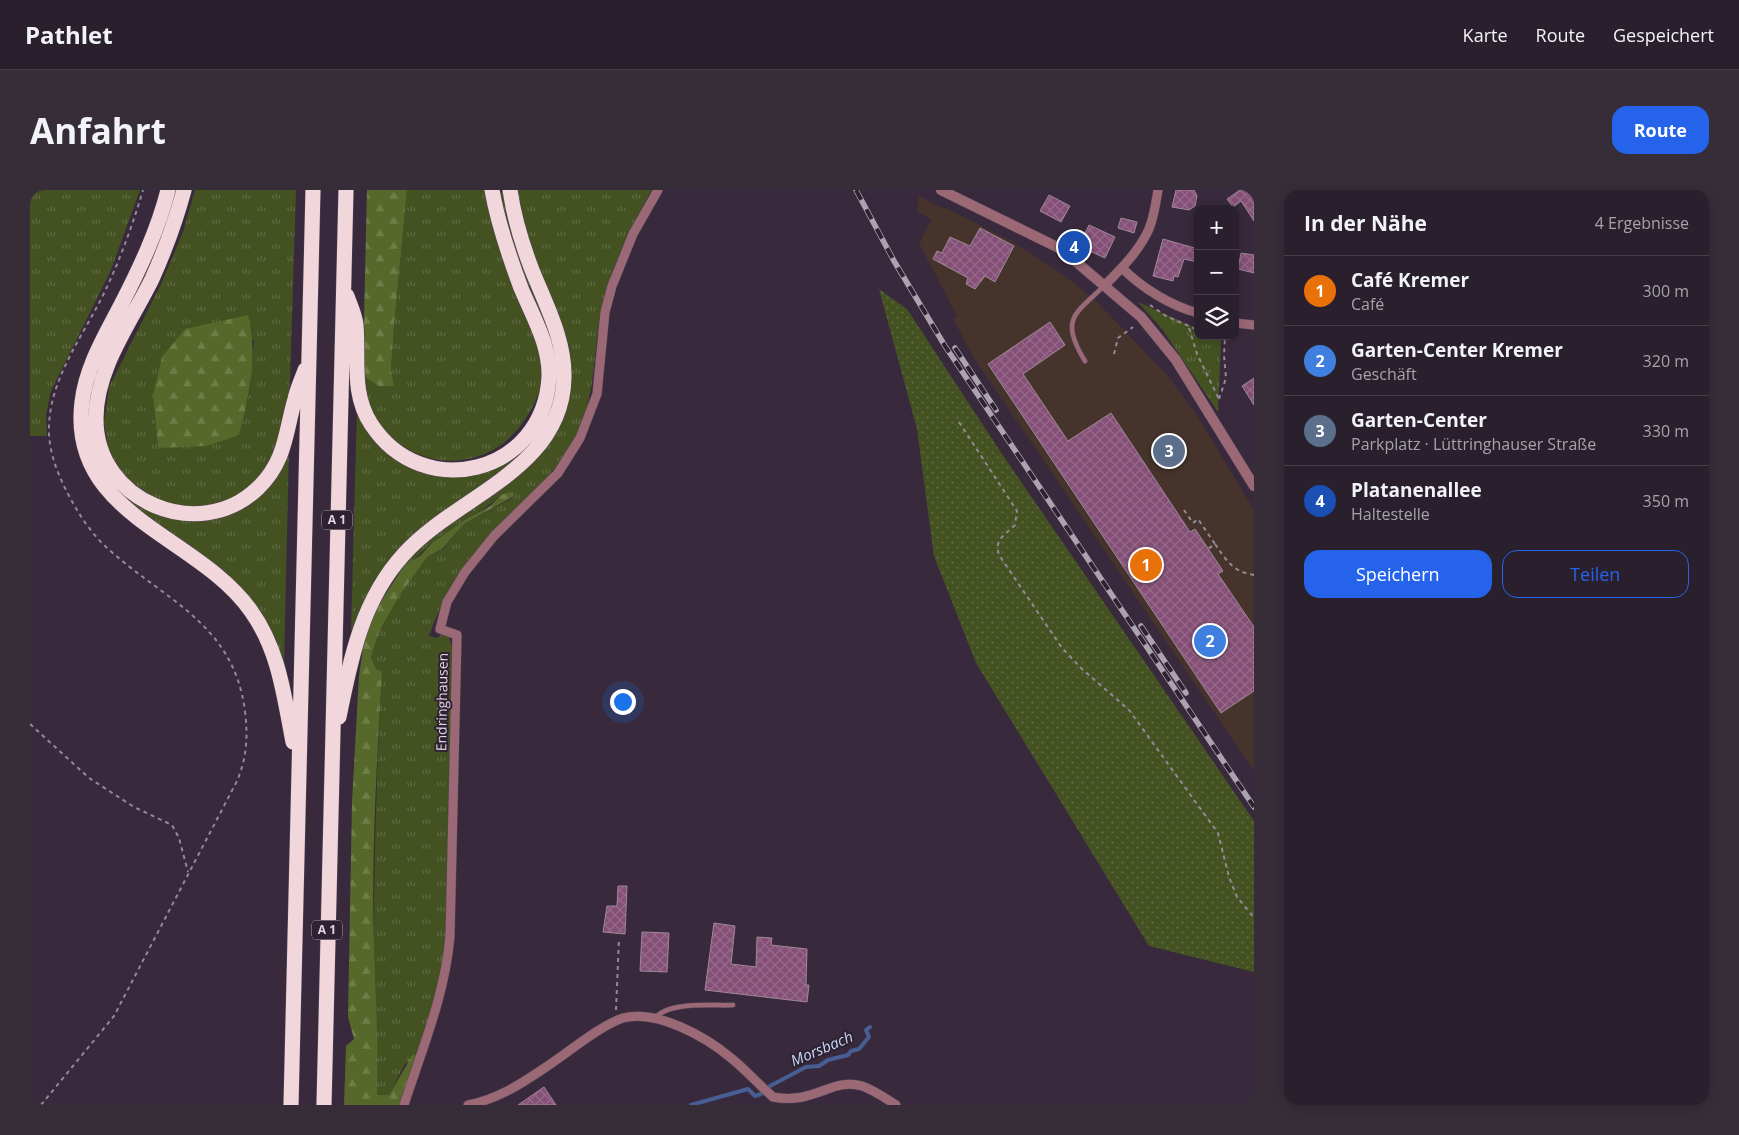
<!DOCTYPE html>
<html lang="de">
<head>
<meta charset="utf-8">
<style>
  body { margin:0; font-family:"Open Sans",sans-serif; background:#362d39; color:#f1f3f6 }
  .controls { position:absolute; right:15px; top:15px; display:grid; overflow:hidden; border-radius:10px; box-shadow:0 2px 12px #0003 }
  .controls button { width:45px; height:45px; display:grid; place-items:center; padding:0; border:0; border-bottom:1px solid #463e49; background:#2a202d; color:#f1f3f6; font:25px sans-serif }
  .you { position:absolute; left:592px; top:511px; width:18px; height:18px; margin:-12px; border:4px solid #fff; border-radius:50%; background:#1a73e8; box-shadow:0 0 0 8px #1a73e833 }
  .badge { display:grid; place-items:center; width:32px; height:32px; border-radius:50%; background:#2563eb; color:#fff; font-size:16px; font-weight:700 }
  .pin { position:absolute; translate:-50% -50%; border:2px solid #fff; box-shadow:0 1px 5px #0006 }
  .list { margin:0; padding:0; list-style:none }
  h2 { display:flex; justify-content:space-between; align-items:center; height:65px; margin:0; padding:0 20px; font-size:21px }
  h2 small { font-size:16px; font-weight:400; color:#a5a3aa }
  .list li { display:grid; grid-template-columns:32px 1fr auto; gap:15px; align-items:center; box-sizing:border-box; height:70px; padding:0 20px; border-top:1px solid #463e49 }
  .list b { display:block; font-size:19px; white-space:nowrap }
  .list p { margin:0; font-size:16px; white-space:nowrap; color:#a5a3aa }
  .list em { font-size:16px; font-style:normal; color:#a5a3aa }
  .actions { display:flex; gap:10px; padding:15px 20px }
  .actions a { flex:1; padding:11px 0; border:1px solid #2563eb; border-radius:15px; text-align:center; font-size:18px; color:#2563eb }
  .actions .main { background:#2563eb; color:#fff }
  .icon { flex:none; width:28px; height:28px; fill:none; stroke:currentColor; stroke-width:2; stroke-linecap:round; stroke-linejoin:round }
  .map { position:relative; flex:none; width:1224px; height:915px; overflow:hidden; border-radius:15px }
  header { display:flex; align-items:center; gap:30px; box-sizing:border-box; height:70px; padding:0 25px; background:#2a202d; border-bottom:1px solid #463e49 }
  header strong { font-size:24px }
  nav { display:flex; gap:28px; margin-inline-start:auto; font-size:18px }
  .intro { display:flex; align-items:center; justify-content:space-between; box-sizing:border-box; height:120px; padding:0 30px }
  h1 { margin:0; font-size:35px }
  .button { padding:12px 22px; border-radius:15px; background:#2563eb; color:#fff; font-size:18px; font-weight:700 }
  main { display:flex; gap:30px; padding:0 30px }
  aside { flex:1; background:#2a202d; border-radius:15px; box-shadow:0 2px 12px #0003 }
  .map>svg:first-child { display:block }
  .commercial { fill:#46332c }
  .grass { fill:url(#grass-tufts); fill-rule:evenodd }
  .forest { fill:url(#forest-firs) }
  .park { fill:url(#park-dots) }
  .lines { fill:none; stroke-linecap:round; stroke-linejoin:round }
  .stream { stroke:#465e93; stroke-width:4 }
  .building { fill:url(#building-cross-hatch); stroke:#9f8898 }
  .service-casing { stroke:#534656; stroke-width:5.5 }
  .minor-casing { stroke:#534656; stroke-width:10 }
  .tertiary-casing { stroke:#534656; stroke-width:11 }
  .motorway-casing { stroke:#534656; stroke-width:16 }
  .path { stroke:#948997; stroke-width:2; stroke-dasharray:4 4; stroke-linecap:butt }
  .service { stroke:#9b6875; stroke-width:4.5 }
  .minor { stroke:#9b6875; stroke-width:9 }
  .tertiary { stroke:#9b6875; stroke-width:10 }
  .motorway { stroke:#f1d7dc; stroke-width:15 }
  .rail-casing { stroke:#ada2af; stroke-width:5.5 }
  .rail { stroke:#2e2131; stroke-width:4; stroke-dasharray:11; stroke-linecap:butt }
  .labels { text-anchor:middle; stroke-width:4; stroke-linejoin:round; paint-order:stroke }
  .shield { fill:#2e2131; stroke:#aaa0ac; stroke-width:1 }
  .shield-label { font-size:12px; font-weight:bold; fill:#dfd6e1 }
  .street-label { font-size:14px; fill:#dfd6e1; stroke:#2e2131 }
  .water-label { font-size:15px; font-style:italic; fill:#c6d6f6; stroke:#2e2131 }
</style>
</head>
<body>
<header>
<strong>Pathlet</strong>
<nav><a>Karte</a><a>Route</a><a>Gespeichert</a></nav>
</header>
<div class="intro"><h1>Anfahrt</h1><a class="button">Route</a></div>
<main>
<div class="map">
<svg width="1224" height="915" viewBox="0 0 1224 915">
  <defs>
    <pattern id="grass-tufts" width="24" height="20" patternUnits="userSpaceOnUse" patternTransform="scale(1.25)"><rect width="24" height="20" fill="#445222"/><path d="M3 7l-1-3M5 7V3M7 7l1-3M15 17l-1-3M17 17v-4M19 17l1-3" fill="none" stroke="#5f6a42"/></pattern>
    <pattern id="forest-firs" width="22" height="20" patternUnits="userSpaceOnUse" patternTransform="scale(1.25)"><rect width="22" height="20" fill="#57692a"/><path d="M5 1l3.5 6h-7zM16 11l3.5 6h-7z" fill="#6f7e49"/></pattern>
    <pattern id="park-dots" width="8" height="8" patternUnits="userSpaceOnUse" patternTransform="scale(1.25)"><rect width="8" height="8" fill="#445222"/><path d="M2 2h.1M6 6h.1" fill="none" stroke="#5f6a42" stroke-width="1.8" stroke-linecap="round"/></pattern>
    <pattern id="building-cross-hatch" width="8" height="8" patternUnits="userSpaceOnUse" patternTransform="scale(1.25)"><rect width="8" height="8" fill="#855077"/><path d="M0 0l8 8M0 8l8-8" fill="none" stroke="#96688a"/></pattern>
  </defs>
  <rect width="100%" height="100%" fill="#382a3c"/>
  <path class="commercial" d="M889,5L903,14L920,20L985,53L1036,87L1066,111L1138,186L1167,225L1224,320V581L944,168L923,129L927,126L889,53L902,30L887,22Z"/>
  <path class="grass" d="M0,0H110L81,80L21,201L16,225L17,246H0Z
    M144,0H149L144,17L61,224L101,309L197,323L259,259L254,475L237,436L112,326L73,286L57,242L61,192Z
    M165,0H266L260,191L255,235L235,282L209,306L166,319L129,313L91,286L78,256L74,232L79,197L131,94L153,42ZM224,150L220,200L209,245L128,258L123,206Z
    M377,0H457C470,37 482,75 495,112C502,134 513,158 513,182C513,198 505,214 496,228C459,287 378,284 343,224C337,213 335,199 331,187H335L349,196H364L361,179L364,136Z
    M487,0H622C600,38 580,78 571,121C563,164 566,207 546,247C526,286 490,311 461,343C432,375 414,405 399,446L407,448L411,445L419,447L425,468L419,707L414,774L388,867L375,874L359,905L347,906C349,854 343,802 344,750C344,661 347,571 352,482L346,480L341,467L349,442L368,408L397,367L413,359L434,334L484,307L471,305C451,323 425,335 403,352C392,361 389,367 375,374L394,353L499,276C523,252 536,227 541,193L499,54Z
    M475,2L524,154L528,201L513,241L487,270L408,326L321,441L327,219L396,282L422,287L439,286L469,274L522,205L468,3Z
    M1108,112L1168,139V146H1183L1191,150L1188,222L1132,139Z"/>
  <path class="forest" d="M337,0H377L364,136L361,179L364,196H349L335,187L334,129Z
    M218,125C228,168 220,202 209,245L176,256L128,258L123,206L132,167L155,139Z
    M480,302L484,303V306L434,334L412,359L397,367L368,408L349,442L341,467L346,479L352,482C347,571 341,665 344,754C345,805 349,855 347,905H359L383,864L388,867L370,915H314L316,856L324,849L318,827L322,612L329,486L334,451L344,422L375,374L390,366L403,352L435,330L460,316L471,305Z"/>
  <path class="park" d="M849,99L877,119L972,264L1224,631V782L1119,756L946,473L904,366L887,239Z"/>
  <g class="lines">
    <path class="stream" d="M740,896L776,877L789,876L798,870L818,865L821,861L829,859L839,847L836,840L840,837
      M661,915L718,899L725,906L731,904"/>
  </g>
  <path class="building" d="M1146,0H1164L1167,6L1165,16L1159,20L1142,17Z
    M1210,0H1220L1224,6V31L1211,11L1203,17L1197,9Z
    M1019,5L1040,16L1031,32L1010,21Z
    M1091,28L1107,32L1104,43L1088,38Z
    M1059,35L1085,47L1075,68L1049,56Z
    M950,38L984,56L965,92L955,86L945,99L936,94L938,88L903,69L907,61L912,63L920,47L940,56Z
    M1133,49L1168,59V72L1154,69L1148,87L1144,86L1143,91L1123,86Z
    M1211,63L1224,65V83L1208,79Z
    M1020,132L1035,155L993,184L1038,251L1081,223L1160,342L1165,339L1193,381L1188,384L1224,437V501L1191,523L958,174Z
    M1224,188V215L1212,196Z
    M588,696H597L595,744L573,742L577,716H587Z
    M684,733L705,736L701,774L726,777L727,747L742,748L741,755L777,759L776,795H779L777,812L675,800Z
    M612,742L639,743L637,782L610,781Z
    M514,897L526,915H488Z"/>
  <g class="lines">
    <g class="service-casing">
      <path id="service" d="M1055,171C1029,129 1045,124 1074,96
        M625,828C639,811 682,816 703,815"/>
    </g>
    <g class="minor-casing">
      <path id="minor" d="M1092,78C1112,98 1141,116 1168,123
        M1075,95C1092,78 1109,61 1119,39C1124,27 1126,12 1128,0
        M1205,133L1224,135
        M374,915C392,859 415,805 420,746L427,445L410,439L417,412L435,382L464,346L528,283L550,248L567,204L575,122L582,96L603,44L628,0
        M438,915C468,909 491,894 516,877C536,864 571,835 593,828C627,819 676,847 701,868C716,880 728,894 743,907C785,915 802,887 832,896C844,900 855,908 866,915"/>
    </g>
    <g class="tertiary-casing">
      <path id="tertiary" d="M911,0L1031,59L1111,127L1146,170L1224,296"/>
    </g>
    <g class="motorway-casing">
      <path id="motorway" d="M138,0C128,40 110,78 91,115C75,146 56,177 52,212C38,326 168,345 221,421C249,460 254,506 263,552
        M154,0C146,30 135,60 122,89C101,132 66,178 66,228C65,311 169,355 228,298C256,271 255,243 265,209C267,199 272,189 275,180
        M317,106C320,115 325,125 326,135C329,169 321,203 341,234C393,314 514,284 519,187C520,155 503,127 491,98C479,66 468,34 462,0
        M309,527C321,467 332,410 374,364C426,306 532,280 534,188C535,150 516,115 502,80C492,54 484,28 480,0
        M261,915L283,0
        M294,915L316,0"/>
    </g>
    <path class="path" d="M1120,115L1136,126L1168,140
      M1159,138L1167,164L1189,209
      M1185,146H1196
      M1084,164L1088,148L1103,137
      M1189,209L1196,188L1194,165L1195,147
      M929,232L987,321L985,335C975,345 964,349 969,365L1032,458L1052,479L1099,520L1188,643L1199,687L1207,707L1224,728
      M1154,320L1163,333L1168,329L1185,354L1178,359
      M1185,354C1196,370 1203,382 1224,385
      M0,534L59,588L104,617L142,635L149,648L158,682
      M586,820L589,748
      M11,915L84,826L207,591C217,567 218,547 215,521C203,430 130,409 73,354C57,338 45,318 35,298C27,282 20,263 19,244C17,190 54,146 76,99C91,67 103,34 113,0"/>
    <use href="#service" class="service"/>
    <use href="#minor" class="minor"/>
    <use href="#tertiary" class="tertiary"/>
    <use href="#motorway" class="motorway"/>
    <g class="rail-casing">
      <path id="rail" d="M826,0L864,71L915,156L1224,617
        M925,158L966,220
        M1111,436L1156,503"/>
    </g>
    <use href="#rail" class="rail"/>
  </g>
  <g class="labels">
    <g class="shield">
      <rect x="292" y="320.5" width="30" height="19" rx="4"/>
      <rect x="282" y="730.5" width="30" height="19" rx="4"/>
    </g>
    <g class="shield-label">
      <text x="307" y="334">A 1</text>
      <text x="297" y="744">A 1</text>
    </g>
    <g class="street-label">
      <text transform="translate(412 512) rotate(-89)" y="5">Endringhausen</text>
    </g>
    <g class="water-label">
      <text transform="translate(792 859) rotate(-23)" y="5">Morsbach</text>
    </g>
  </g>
</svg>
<div class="controls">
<button>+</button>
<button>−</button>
<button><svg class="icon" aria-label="layers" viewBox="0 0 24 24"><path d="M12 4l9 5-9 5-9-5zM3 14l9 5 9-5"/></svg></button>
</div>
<div class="you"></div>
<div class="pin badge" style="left:1116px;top:375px;background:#e8710a">1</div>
<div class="pin badge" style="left:1180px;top:451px;background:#3f7fe0">2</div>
<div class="pin badge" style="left:1139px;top:261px;background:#5c6f8a">3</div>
<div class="pin badge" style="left:1044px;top:57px;background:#1a4fb4">4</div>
</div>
<aside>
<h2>In der Nähe<small>4 Ergebnisse</small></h2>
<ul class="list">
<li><span class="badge" style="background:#e8710a">1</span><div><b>Café Kremer</b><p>Café</p></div><em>300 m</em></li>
<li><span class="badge" style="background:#3f7fe0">2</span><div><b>Garten-Center Kremer</b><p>Geschäft</p></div><em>320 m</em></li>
<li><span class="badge" style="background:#5c6f8a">3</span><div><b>Garten-Center</b><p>Parkplatz · Lüttringhauser Straße</p></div><em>330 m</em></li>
<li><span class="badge" style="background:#1a4fb4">4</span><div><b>Platanenallee</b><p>Haltestelle</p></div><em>350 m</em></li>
</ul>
<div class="actions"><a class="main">Speichern</a><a>Teilen</a></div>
</aside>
</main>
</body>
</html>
